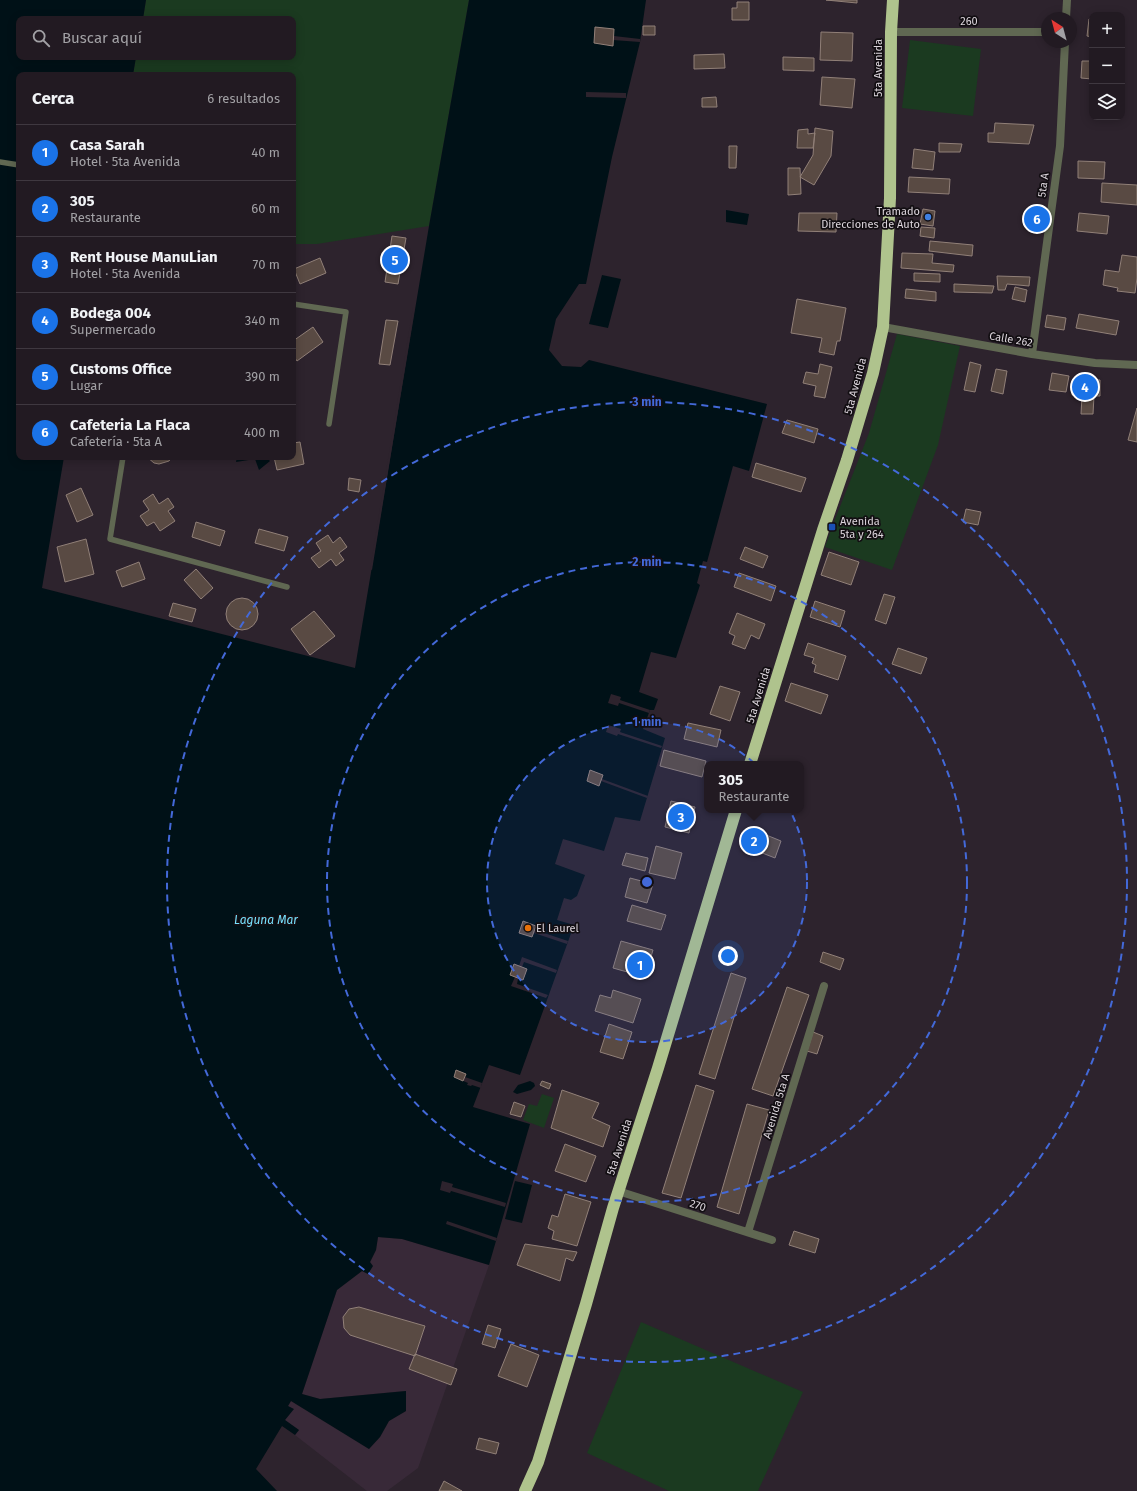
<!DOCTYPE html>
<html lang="es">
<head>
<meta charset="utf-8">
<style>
  body { margin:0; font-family:"Fira Sans",sans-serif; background:#2a232a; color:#f1f3f6 }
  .controls { position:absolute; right:12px; top:12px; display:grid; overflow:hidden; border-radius:8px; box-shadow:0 2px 10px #0003 }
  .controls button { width:36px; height:36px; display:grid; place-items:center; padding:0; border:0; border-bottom:1px solid #3f3840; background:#221a22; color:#f1f3f6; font:20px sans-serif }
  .compass { position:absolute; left:1041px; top:12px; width:36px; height:36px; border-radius:50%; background:#221a22; box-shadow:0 2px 10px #0003; rotate:324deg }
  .you { position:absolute; left:728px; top:956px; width:14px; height:14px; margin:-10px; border:3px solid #fff; border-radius:50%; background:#1a73e8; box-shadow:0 0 0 6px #1a73e833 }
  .badge { display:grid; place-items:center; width:26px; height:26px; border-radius:50%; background:#1a73e8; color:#fff; font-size:13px; font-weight:700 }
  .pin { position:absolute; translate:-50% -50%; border:2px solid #fff; box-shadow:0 1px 4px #0006 }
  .popup { position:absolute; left:704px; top:761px; width:100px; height:52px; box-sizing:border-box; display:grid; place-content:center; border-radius:8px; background:#221a22; filter:drop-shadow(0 1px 3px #0005); font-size:13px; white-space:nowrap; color:#a2a1a5 }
  .popup b { font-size:15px; color:#f1f3f6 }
  .popup::after { content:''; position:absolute; left:50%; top:100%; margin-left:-8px; border:8px solid transparent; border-top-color:#221a22 }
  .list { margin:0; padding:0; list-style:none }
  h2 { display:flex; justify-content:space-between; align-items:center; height:52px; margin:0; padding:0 16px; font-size:17px }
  h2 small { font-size:13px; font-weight:400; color:#a2a1a5 }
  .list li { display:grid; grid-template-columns:26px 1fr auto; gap:12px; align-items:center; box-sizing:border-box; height:56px; padding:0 16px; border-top:1px solid #3f3840 }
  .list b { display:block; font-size:15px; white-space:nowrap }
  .list p { margin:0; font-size:13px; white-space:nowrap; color:#a2a1a5 }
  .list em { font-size:13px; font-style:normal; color:#a2a1a5 }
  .icon { flex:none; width:22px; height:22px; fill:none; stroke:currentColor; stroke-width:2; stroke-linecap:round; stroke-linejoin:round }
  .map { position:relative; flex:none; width:1137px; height:1491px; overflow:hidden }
  .search { position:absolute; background:#221a22; box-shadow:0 2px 10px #0003; left:16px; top:16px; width:280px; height:44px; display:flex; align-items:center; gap:10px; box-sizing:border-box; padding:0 14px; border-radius:8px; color:#a2a1a5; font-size:15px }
  .panel { position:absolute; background:#221a22; box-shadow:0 2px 10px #0003; left:16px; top:72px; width:280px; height:388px; border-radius:8px }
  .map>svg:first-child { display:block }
  .built { fill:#382938 }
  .green { fill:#1b3a20 }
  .water { fill:#001117 }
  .pier { fill:#2d232d }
  .building { fill:#594a43; stroke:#918078 }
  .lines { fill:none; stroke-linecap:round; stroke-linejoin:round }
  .lane { stroke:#606852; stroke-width:5.5 }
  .street { stroke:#606852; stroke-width:8 }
  .highway { stroke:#afc38d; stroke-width:12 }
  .ring { fill:none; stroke:#4369d9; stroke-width:2; stroke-dasharray:7 5 }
  .shop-dot { fill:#3f7fe0; stroke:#120e12; stroke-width:1.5 }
  .transit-dot { fill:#1a4fb4; stroke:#120e12; stroke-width:1.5 }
  .food-dot { fill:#e8710a; stroke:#120e12; stroke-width:1.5 }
  .labels { text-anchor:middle; stroke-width:3.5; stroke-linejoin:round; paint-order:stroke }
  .street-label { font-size:11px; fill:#dcd5dc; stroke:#120e12 }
  .poi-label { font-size:11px; fill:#dcd5dc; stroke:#120e12; text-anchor:start }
  .water-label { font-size:12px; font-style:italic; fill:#77e1fe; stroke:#120e12 }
  .centre { fill:#4369d9; stroke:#120e12; stroke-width:2 }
  .ring-label { font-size:12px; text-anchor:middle; font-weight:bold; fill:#4369d9; stroke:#120e12; stroke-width:3.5; stroke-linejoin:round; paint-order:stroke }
</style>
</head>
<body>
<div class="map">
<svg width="1137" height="1491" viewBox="0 0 1137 1491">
  <rect width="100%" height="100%" fill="#2d232d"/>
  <path class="built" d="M378,1237L402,1239L489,1265L418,1468L387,1491H367L295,1435L299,1430L285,1420L293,1409L288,1406L291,1401L369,1449L380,1437L389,1421L406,1411L405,1391L320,1399L302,1394L337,1290L362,1271L368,1274L370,1263L376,1250Z"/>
  <path class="green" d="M146,0H469L429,226L317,244H293V75H133L136,57H293V19H143Z
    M910,40L981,49L973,116L902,108Z
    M897,334L960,346L938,445L892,570L825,547L832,527L869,433Z
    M542,1094L554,1098L544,1128L523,1120L529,1104L537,1106Z
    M641,1322L803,1392L758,1491H669L587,1453Z"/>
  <path class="water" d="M0,0H146L143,19H19V57H136L133,75H19V457H64L42,588L355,668L429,226L469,0H646L640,42L612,157L586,284H579L556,319L549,350L562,366L581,367L589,360L767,404L749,471L733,466L707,562L703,561L697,583L700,585L676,658L651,652L639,692L658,699L654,710H650L643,729L665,738L640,821L615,817L604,851L563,839L555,864L585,875L577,896L571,900L564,898L557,920L574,925L520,1075L489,1065L473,1107L530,1124L489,1265L402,1239L378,1237L376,1250L370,1262L373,1266L368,1274L362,1271L337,1290L302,1394L320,1399L406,1391V1411L389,1421L380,1437L369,1449L291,1401L288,1406L294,1409L285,1420L299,1430L295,1435L282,1426L256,1469L277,1491H0Z
    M726,210L749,214L747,225L726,222Z
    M602,275L621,279L608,328L589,324Z
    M237,457H266L270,461L259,470L255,459L236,462Z
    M530,1081L534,1083L535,1086L531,1090L517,1094L513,1092L518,1085Z
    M515,1181L532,1185L522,1223L505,1219Z"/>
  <path class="pier" d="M595,27L614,29V36L640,39V42L613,40V46L594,43Z
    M586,92L626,93V98L586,97Z
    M413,307H415L372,570L370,569Z
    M611,694L621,697L620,700L650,710L649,713L619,703L618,706L608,703Z
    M608,725L621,729L620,732L662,746L661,748L618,734L617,736L606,732Z
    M590,770L603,775L602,779L648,796L647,798L601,781L599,786L587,781Z
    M523,921L536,926L535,930L568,941L567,944L534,933L532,937L519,933Z
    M522,957L557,970L556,973L524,962L522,967L527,969L523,980L518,979L517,984L548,995L546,998L511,986L515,977L510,975L514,964L519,966Z
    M456,1070L466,1074L465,1077L482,1083L481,1088L472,1085L471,1086L467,1085L468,1083L454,1077Z
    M442,1181L453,1184L452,1187L506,1203L505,1207L451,1191L450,1193L440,1190Z
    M447,1221L497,1238L496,1241L446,1224Z"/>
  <path class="building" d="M826,0H857V3Z
    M737,2H749V20H732V8H737Z
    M1089,19H1092V37L1087,36Z
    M643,26H655V35H643Z
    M595,27L614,29L613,46L594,43Z
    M821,32L853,33L852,61L820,60Z
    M724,54L725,68L694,69V55Z
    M783,57L814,58V71L783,70Z
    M1082,61H1092V79L1081,78Z
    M822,77L855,79L852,108L820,105Z
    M716,97L717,107H702V98Z
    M995,123L1034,125L1029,144L988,142V133H994Z
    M815,128L833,131L831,156L814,185L800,177L813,155Z
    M808,129V134L815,133L813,148H797L798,130Z
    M939,143L962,144L960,152H939Z
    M729,146H737L736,168H729Z
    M914,149L935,152L933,170L912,168Z
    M1078,161L1105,162L1104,179L1078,178Z
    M788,168H800L801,194L788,195Z
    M909,177L950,179L949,194L908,192Z
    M1102,183L1137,185V205L1101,202Z
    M923,209L935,211L933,226L920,224Z
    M799,213H837L836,232L798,231Z
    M1079,213L1109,216L1107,234L1077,231Z
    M921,227L935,228L934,238L920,236Z
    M392,236L406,238L398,284L385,282Z
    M930,241L973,245L972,256L929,251Z
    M902,253L933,254L932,263L954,265L953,272L901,268Z
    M1122,255L1137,257V278L1135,293L1117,291L1118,288L1103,285L1105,270L1119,272Z
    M320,258L326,273L300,284L294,269Z
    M914,273L940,274V282L914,281Z
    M997,276L1030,277L1029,286L1007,284L1005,290H998Z
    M954,284L994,286L992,293L954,292Z
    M1015,287L1027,290L1025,302L1012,299Z
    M906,289L936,292V301L905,298Z
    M797,299L846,308L840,341H837L834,355L819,352L822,338L791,333Z
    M1079,314L1119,321L1116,335L1076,328Z
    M1047,315L1066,318L1064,330L1045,327Z
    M386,320L398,321L390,365L379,364Z
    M313,327L323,342L297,361L293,355V341Z
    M970,362L981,365L975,392L964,390Z
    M820,364L832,367L825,398L814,396L816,386L803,383L806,372L818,374Z
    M996,369L1007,371L1003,394L991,391Z
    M1052,373L1069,376L1066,392L1049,390Z
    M1073,379L1100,380V396H1094L1093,414H1081L1082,396L1072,395Z
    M1137,408V442L1128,440Z
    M787,420L818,429L814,443L782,433Z
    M300,442L304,464L277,470L274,457H293V443Z
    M147,457H146H172L169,461L159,464L154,463Z
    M756,463L806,478L801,492L752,477Z
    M349,478L361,480L359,492L348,490Z
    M81,488L93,515L77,522L66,495Z
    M153,494L159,504L168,498L174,507L168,511L175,521L160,531L154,522L147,526L140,516L149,510L143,501Z
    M966,509L981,512L978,525L963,522Z
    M196,522L225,531L220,546L192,537Z
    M259,529L288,537L284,551L255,543Z
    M328,535L333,543L340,537L347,547L339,553L344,560L336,566L331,559L319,568L311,558L321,551L316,543Z
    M86,539L94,574L65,582L57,547Z
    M745,547L768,556L763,568L740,559Z
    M829,552L859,562L851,585L821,575Z
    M139,562L145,579L122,587L116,571Z
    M196,569L213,588L201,599L184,580Z
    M739,573L776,586L771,601L734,587Z
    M884,594L895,597L886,624L875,620Z
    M226 614a16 16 0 1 1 32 0a16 16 0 1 1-32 0Z
    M815,601L845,611L840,627L810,617Z
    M173,603L196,609L192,622L169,616Z
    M314,611L335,636L310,655L291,629Z
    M737,613L765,624L759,639L751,635L745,649L732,644L735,636L729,633Z
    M808,643L846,656L838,680L814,672L816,665L812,663L814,658L804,655Z
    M898,648L927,658L921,674L892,664Z
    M791,683L828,695L821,714L785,701Z
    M720,686L740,692L730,721L710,714Z
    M688,723L721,730L717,747L684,739Z
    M664,750L706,761L702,777L660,766Z
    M590,770L603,775L599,786L587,781Z
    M671,801L695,807L689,833L665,827Z
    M754,830L781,841L775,858L747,847Z
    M656,846L682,853L675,879L649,873Z
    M626,853L648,858L645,871L622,865Z
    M630,878L653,884L647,903L625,897Z
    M632,905L666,915L661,930L627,921Z
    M523,921L536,926L532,937L519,933Z
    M621,941L653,950L645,977L613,968Z
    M823,952L844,959L840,970L820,962Z
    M514,964L527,969L523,980L510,975Z
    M731,973L746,978L715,1079L699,1074Z
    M787,987L809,995L773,1096L752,1089Z
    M613,990L641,999L633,1023L595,1011L600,995L611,998Z
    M609,1024L632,1032L623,1059L600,1052Z
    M813,1032L823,1036L817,1054L807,1051Z
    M456,1070L466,1074L463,1081L454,1077Z
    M542,1081L551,1084L549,1089L540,1085Z
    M696,1085L714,1091L681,1198L662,1193Z
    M562,1090L599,1103L592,1118L610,1126L603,1147L551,1128Z
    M514,1102L525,1106L521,1117L510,1114Z
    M747,1104L769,1110L739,1214L717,1207Z
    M565,1144L596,1156L586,1182L555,1171Z
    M565,1194L591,1202L577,1246L552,1239L554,1231L548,1228L552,1215L558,1217Z
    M794,1231L819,1239L815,1253L789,1245Z
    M525,1244L577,1252L573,1261L566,1258L560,1281L517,1265Z
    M359,1307L425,1326L415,1356L350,1335L344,1328L343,1317L349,1309Z
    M488,1325L501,1329L495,1348L482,1344Z
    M511,1344L539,1355L527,1387L498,1376Z
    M415,1354L457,1369L451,1385L409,1369Z
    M479,1438L499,1443L496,1454L476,1449Z
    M444,1481L462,1491H439Z"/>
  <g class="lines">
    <path class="lane" d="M0,162L19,165
      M293,304L346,312L329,424
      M123,457L110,539L287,587"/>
    <path class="street" d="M1066,18L1067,0
      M891,32H1047
      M883,327L1032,354L1095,363L1137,365
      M1032,354L1060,146L1065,42
      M618,1191L772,1240
      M748,1232L824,986"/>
    <path class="highway" d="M750,764L823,530L847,460L873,373L883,327L890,198L891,32L893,0
      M525,1491L538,1462L586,1304L613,1208L658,1068L736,810"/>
  </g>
  <circle cx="647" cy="882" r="160" fill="#4369d9" fill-opacity=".12"/>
  <g class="ring">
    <circle cx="647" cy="882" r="160"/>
    <circle cx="647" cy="882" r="320"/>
    <circle cx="647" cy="882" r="480"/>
  </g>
  <circle class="shop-dot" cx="928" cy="217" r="4"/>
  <rect class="transit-dot" x="828" y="523" width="8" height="8" rx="2"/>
  <circle class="food-dot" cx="528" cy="928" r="4"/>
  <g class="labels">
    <g class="street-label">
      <text x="969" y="25">260</text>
      <text transform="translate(878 68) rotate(-90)" y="4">5ta Avenida</text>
      <text transform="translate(1043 185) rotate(-82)" y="4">5ta A</text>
      <text transform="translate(1011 339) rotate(10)" y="4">Calle 262</text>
      <text transform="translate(855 386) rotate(-75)" y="4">5ta Avenida</text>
      <text transform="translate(758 695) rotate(-73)" y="4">5ta Avenida</text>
      <text transform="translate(776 1106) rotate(-73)" y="4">Avenida 5ta A</text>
      <text transform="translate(619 1147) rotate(-72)" y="4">5ta Avenida</text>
      <text transform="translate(698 1205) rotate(17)" y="4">270</text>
    </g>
    <g class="poi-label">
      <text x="920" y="215" text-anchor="end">Tramado<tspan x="920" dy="13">Direcciones de Auto</tspan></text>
      <text x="840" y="525">Avenida<tspan x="840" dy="13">5ta y 264</tspan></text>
      <text x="536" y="932">El Laurel</text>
    </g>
    <g class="water-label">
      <text x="266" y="924">Laguna Mar</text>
    </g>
  </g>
  <circle cx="647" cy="882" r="6" class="centre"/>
  <g class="ring-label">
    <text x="647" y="406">3 min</text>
    <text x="647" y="566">2 min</text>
    <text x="647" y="726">1 min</text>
  </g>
</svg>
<div class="controls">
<button>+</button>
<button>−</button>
<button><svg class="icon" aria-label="layers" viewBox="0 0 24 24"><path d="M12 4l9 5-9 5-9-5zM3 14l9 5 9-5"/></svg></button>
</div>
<svg class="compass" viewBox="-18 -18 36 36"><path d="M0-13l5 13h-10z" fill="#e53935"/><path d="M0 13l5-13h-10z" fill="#a2a1a5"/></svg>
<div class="you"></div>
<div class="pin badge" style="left:640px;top:965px">1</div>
<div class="pin badge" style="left:754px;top:841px">2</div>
<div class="popup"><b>305</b>Restaurante</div>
<div class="pin badge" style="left:681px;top:817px">3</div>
<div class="pin badge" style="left:1085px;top:387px">4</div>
<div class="pin badge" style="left:395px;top:260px">5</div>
<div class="pin badge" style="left:1037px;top:219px">6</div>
<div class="search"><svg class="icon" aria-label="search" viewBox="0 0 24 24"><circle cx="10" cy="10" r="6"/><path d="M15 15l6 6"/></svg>Buscar aquí</div>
<section class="panel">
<h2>Cerca<small>6 resultados</small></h2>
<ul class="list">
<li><span class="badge">1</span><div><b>Casa Sarah</b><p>Hotel · 5ta Avenida</p></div><em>40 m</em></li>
<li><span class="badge">2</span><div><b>305</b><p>Restaurante</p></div><em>60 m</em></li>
<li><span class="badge">3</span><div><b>Rent House ManuLian</b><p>Hotel · 5ta Avenida</p></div><em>70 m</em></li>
<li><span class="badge">4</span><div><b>Bodega 004</b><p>Supermercado</p></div><em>340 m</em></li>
<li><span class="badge">5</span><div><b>Customs Office</b><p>Lugar</p></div><em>390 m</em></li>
<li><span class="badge">6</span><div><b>Cafeteria La Flaca</b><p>Cafetería · 5ta A</p></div><em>400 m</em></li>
</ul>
</section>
</div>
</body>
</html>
